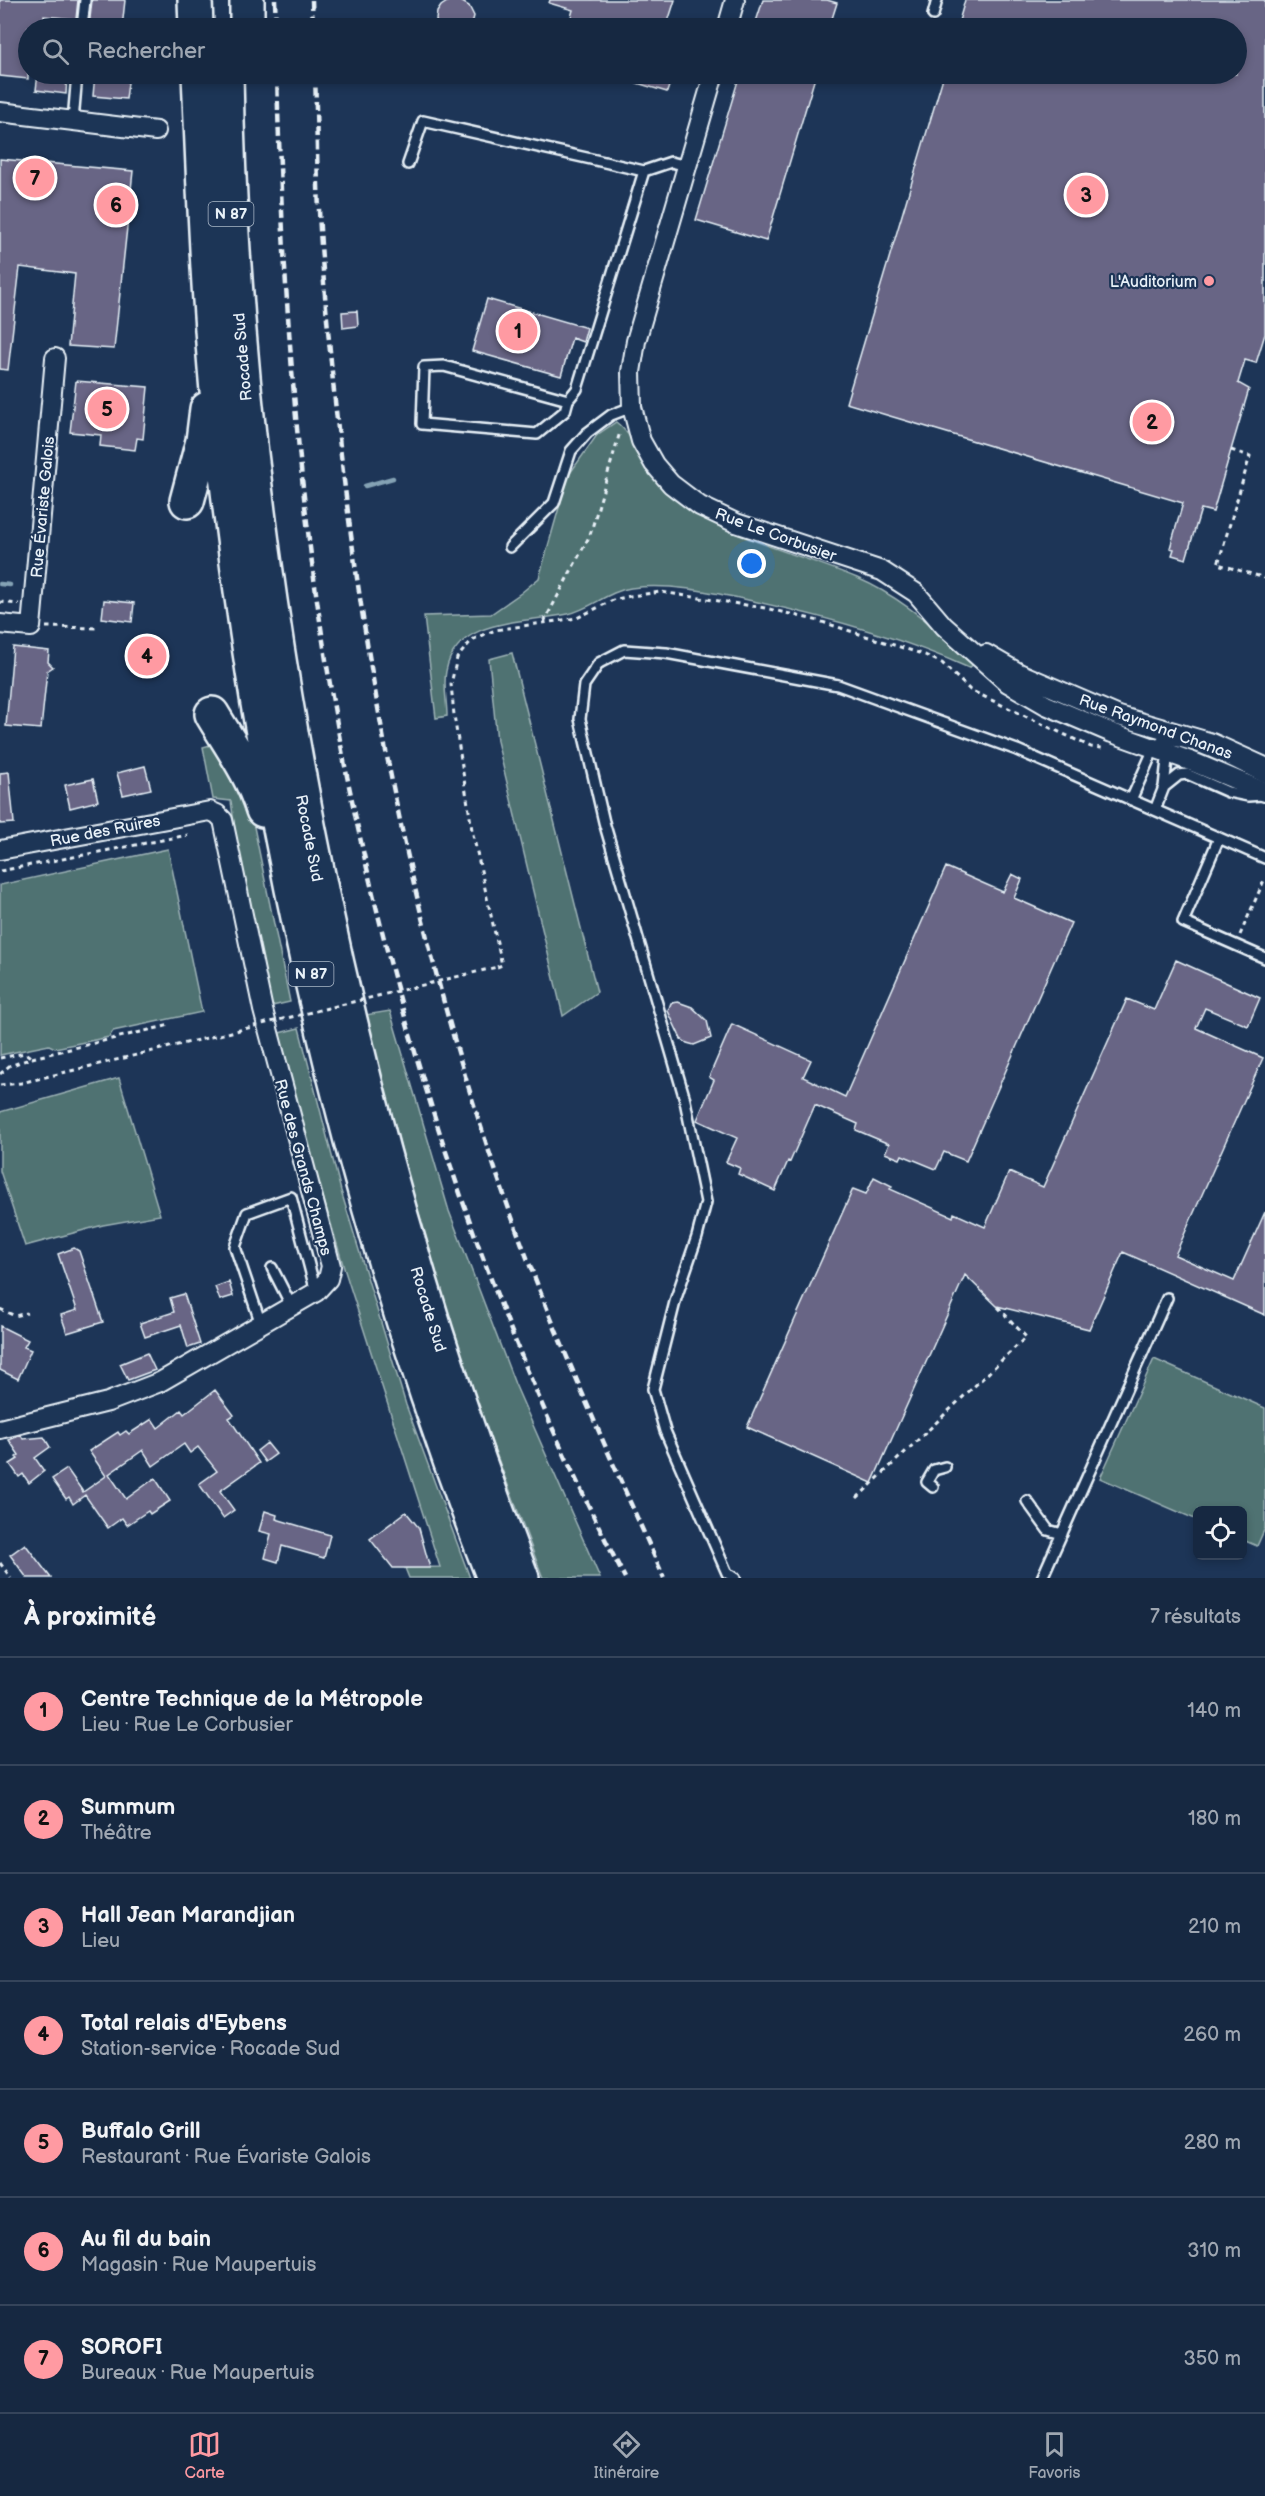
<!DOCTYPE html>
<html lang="fr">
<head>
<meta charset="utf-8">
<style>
  body { margin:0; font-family:"Balsamiq Sans",sans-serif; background:#23344c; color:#f1f3f6 }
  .controls { position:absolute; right:18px; bottom:18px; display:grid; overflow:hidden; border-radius:9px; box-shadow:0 3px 9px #0003 }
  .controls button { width:54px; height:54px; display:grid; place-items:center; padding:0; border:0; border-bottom:2px solid #35445a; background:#162841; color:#f1f3f6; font:30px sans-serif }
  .you { position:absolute; left:752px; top:564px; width:21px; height:21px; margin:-15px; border:4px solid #fff; border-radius:50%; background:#1a73e8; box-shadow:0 0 0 9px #1a73e833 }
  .badge { display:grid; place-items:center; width:39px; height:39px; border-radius:50%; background:#ff9aa2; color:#111; font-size:20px; font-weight:700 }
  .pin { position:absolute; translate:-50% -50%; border:3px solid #fff; box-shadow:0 2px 6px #0006 }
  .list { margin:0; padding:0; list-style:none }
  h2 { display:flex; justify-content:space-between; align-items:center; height:78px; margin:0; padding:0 24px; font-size:26px }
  h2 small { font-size:20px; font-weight:400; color:#9ea6b1 }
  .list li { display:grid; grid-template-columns:39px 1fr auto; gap:18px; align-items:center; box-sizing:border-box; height:108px; padding:0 24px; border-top:2px solid #35445a }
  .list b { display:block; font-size:22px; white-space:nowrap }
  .list p { margin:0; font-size:20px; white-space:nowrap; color:#9ea6b1 }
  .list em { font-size:20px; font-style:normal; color:#9ea6b1 }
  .icon { flex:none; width:33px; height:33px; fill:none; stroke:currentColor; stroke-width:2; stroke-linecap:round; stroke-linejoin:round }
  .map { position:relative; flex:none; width:1265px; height:1578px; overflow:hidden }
  .search { position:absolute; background:#162841; box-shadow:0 3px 9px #0003; left:18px; right:18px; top:18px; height:66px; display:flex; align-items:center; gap:15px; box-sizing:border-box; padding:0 21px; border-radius:33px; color:#9ea6b1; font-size:22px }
  .sheet { height:834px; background:#162841 }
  nav { display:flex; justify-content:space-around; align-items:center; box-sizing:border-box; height:84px; border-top:2px solid #35445a; background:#162841; font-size:16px; color:#9ea6b1 }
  nav a { display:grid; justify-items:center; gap:3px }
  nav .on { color:#ff9aa2 }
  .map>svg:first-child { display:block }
  .green { fill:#507272; stroke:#9cb2b5; stroke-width:1.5 }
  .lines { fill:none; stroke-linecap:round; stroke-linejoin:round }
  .stream { stroke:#84a2b4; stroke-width:4.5 }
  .building { fill:#676585; stroke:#e8f1f8; stroke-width:1.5 }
  .lane-casing { stroke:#e8f1f8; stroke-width:14 }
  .street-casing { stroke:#e8f1f8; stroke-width:22 }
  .highway-casing { stroke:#e8f1f8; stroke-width:38 }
  .path { stroke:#e8f1f8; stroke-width:3; stroke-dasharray:4.5 4.5; stroke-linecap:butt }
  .lane { stroke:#1d3557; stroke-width:9 }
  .street { stroke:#1d3557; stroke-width:18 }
  .highway { stroke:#1d3557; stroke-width:33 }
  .rail { stroke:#e8f1f8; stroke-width:4.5; stroke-dasharray:9 4.5; stroke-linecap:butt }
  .path-bridge { stroke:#e8f1f8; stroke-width:3; stroke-dasharray:4.5 4.5; stroke-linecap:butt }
  .poi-dot { fill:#ff9aa2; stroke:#1d3557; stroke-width:2 }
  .labels { text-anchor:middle; stroke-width:4.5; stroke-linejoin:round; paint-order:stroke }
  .shield { fill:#1d3557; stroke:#abb9c8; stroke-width:1.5 }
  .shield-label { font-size:15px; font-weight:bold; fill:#e8f1f8 }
  .poi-label { font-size:16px; fill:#e8f1f8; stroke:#1d3557; text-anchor:end }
  .street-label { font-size:16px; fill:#e8f1f8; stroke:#1d3557 }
</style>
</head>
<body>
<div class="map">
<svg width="1265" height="1578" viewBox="0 0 1265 1578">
  <rect width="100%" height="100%" fill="#1d3557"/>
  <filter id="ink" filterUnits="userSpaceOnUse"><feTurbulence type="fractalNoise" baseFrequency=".0167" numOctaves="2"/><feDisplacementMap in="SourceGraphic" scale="12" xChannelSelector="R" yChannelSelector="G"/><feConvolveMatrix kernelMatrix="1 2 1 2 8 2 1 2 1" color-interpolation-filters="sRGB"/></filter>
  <g filter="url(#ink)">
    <path class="green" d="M616,422C641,442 646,478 672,498C726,539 796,552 857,578C902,597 938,631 976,662L969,668C898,636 824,616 748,600C710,592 670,583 631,588C609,591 590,609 568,614C526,623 456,617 446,671C443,685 447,702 447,716L436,718L424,616L491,614L521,593L539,578L568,476L597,435Z
      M512,653L597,992L563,1016L497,741L489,659Z
      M221,742L253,822L290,1002L272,1006L241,873L231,801L213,799L203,747Z
      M168,849L202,1012L113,1031L109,1037L55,1048L49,1045L0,1055V885Z
      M390,1011L449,1211L515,1384L600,1578H543L466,1374L414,1197L365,1015Z
      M299,1028L341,1191L406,1405L470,1578H409L405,1568L440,1567L344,1268L275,1034Z
      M119,1078L160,1215L103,1225L25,1246L0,1171V1112Z
      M1154,1359L1265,1408V1528L1257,1546L1243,1540L1242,1510H1198L1197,1520L1100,1478Z"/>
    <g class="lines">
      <path class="stream" d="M365,486L393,478
        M0,584L10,585"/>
    </g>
    <path class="building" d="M0,0H78L76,19L44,16L43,28H28V79L0,76Z
      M92,0H125L122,28L89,27Z
      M450,0H459L469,6L474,16L471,28H439L436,20L437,12L441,6Z
      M550,0H675L666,28H585L569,24L573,10L549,3Z
      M763,0H827L837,3L829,28H754Z
      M965,0H1265V334L1256,363L1245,360L1238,383L1249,389L1231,450L1213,512L1201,509L1186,559L1172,555L1174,549L1170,548L1183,503L846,403L944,74H1236V28H957Z
      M38,74H67L66,94L36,90Z
      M95,74H129L126,99L93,96Z
      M617,74H673L667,92L617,77Z
      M740,74H816L766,241L696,220Z
      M0,159L133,171L114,349L68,346L75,274L20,267L8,370L0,369Z
      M487,299L587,328L583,342L572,338L561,376L472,351Z
      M357,311L358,326L343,328L342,312Z
      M76,381L148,387L143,439L137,438L135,450L100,446L101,435L70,432Z
      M104,600L134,603L132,622L102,618Z
      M13,647L49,651L48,662L53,667L47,671L41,729L6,726Z
      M145,766L151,789L123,795L117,773Z
      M9,772L14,823L0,824V773Z
      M93,779L98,801L70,808L65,785Z
      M946,867L1003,892L1012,874L1022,879L1014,898L1071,923L966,1161L944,1152L936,1169L902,1155L900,1159L885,1153L889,1144L856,1130L858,1124L815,1105L790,1162L788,1161L775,1191L738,1174L740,1168L726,1162L737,1138L697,1120L714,1080L709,1077L732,1024L811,1060L803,1077L845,1097Z
      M1176,960L1260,998L1248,1026L1205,1008L1196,1028L1263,1058L1175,1255L1234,1281L1265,1212V1315L1123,1252L1089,1329L997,1306L965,1275L872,1483L747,1427L853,1189L866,1194L874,1177L892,1186L890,1189L953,1217L954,1213L985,1227L1009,1172L1043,1187L1127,999L1154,1010Z
      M678,1002L692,1007L707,1021L711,1038L694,1045L687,1043L681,1039L668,1011L671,1003Z
      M74,1248L79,1251L103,1322L67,1333L61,1315L77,1310L58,1254Z
      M229,1282L233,1296L220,1300L215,1287Z
      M184,1294L200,1344L188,1348L181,1325L145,1337L140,1323L174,1312L170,1298Z
      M0,1326L28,1340L24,1347L31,1350L18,1379L0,1370Z
      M147,1353L155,1370L128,1380L120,1364Z
      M215,1390L234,1415L229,1418L259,1463L220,1491L234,1510L223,1518L199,1484L217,1471L198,1447L190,1453L184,1444L153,1466L143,1450L109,1474L126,1499L155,1478L170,1501L150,1514L148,1511L127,1525L122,1518L108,1528L85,1495L73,1504L69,1497L66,1499L52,1479L67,1469L83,1492L106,1476L89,1451L118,1432L120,1435L126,1431L129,1434L152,1419L158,1428L181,1410L184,1414Z
      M21,1435L23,1439L44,1437L50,1447L35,1458L44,1471L29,1483L23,1474L19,1477L10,1464L18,1459L16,1457L19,1455L9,1440Z
      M267,1443L276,1454L265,1462L257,1451Z
      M265,1511L277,1515L276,1519L330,1535L324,1558L282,1546L278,1562L265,1558L271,1534L259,1531Z
      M406,1512L419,1528L430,1568H393L370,1539Z
      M25,1544L51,1578H27L10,1555Z"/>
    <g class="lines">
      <g class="lane-casing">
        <path id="lane" d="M933,15L937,0
          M53,28H58
          M82,28L85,0
          M73,121L77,74
          M408,164L423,121L644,171
          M568,400L565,411L537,434L422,424L424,367L444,366L568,400L577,389L644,171L671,162L687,166
          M510,547L554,503L571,451L587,433L611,415L632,407
          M1164,787L1179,775L1187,774L1228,792L1248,796L1262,795
          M1131,800L1152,753L1162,741C1191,738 1238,766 1265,778
          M1155,810L1164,787L1168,751
          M1219,838L1183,922L1265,958
          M272,1268L292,1307
          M261,1324L235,1247L247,1213L291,1197L316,1292
          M933,1487L927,1482L934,1470L945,1467
          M1027,1501L1048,1530L1062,1534
          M735,1578L727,1573L665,1431L653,1389L676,1298L697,1237L706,1202L684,1096L604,822L580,719L584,685L599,663L624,650L666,653L838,685L1017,750L1265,858
          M1042,1578L1167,1298"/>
      </g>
      <g class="street-casing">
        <path id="street" d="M727,28L735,0
          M714,74L636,341L631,372L632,407L641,441L654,464L671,484L700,506L736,523L882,571L916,593L944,626L1008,683L1046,705L1112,733L1193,762L1265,792
          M0,112L156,131
          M0,624L31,627L55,358
          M986,654L1019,673L1119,716L1212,743L1265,767
          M0,850L210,811L217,814L223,820L263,1010L331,1266L328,1279L316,1292L160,1382L108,1402L0,1429"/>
      </g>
      <g class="highway-casing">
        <path id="highway" d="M195,0L196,28
          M247,28V0
          M199,74C204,189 208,306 220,421C262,815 349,1209 494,1578
          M226,74C229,283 251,491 285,697C335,998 412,1293 522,1578
          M187,501L203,441L207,409
          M212,714C231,746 252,774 263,810"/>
      </g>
      <path class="path" d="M1231,450L1250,456L1218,564L1265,578
        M0,602L19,604
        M544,622L590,535L620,432
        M46,627L98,628
        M0,871L188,835
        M1240,935L1265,878
        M497,967L502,965L472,830L454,715L451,684L457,658L472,640L495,630L577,618L613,600L630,596L661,592L765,608L819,621L925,655L942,663L970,690L1091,747L1103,748
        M0,1058L25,1053L32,1058
        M0,1074L9,1066L32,1058L170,1025
        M0,1085L21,1083L252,1027
        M0,1309L15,1316L27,1313
        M857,1498L1026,1337L997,1306
        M0,1563L11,1578"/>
      <use href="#lane" class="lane"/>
      <use href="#street" class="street"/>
      <use href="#highway" class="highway"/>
      <path class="rail" d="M275,0L276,28
        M312,0L313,28
        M277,74C283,305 300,539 345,766C401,1047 492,1324 625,1578
        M315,74C317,131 317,188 321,245C345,565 397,892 504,1195C550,1326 608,1452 664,1578"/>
      <path class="path-bridge" d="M254,1026L497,967"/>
    </g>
  </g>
  <circle class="poi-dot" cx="1209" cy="281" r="6"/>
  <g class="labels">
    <g class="shield">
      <rect x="208.5" y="202" width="45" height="24" rx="4.5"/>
      <rect x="288.5" y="962" width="45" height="24" rx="4.5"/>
    </g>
    <g class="shield-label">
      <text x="231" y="219">N 87</text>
      <text x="311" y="979">N 87</text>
    </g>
    <g class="poi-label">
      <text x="1197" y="287">L'Auditorium</text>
    </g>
    <g class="street-label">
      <text transform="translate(242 357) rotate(-95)" y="6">Rocade Sud</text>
      <text transform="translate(42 507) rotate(-85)" y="6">Rue Évariste Galois</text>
      <text transform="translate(776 534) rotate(20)" y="6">Rue Le Corbusier</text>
      <text transform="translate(1156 726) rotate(20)" y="6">Rue Raymond Chanas</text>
      <text transform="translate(105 830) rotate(-11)" y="6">Rue des Ruires</text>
      <text transform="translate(310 838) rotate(79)" y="6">Rocade Sud</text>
      <text transform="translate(304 1167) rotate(75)" y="6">Rue des Grands Champs</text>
      <text transform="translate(429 1309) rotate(73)" y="6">Rocade Sud</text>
    </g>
  </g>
</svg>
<div class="controls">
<button><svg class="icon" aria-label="locate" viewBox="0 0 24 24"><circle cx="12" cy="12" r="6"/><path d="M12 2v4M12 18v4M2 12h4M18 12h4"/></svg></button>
</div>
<div class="you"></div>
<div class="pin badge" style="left:518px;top:331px">1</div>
<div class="pin badge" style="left:1152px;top:422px">2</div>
<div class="pin badge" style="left:1086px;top:195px">3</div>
<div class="pin badge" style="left:147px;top:656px">4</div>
<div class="pin badge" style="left:107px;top:409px">5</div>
<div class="pin badge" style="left:116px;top:205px">6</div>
<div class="pin badge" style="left:35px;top:178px">7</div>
<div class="search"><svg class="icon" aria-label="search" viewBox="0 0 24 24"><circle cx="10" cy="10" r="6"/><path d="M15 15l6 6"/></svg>Rechercher</div>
</div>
<section class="sheet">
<h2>À proximité<small>7 résultats</small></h2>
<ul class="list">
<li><span class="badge">1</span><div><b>Centre Technique de la Métropole</b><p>Lieu · Rue Le Corbusier</p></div><em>140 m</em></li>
<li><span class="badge">2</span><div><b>Summum</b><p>Théâtre</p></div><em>180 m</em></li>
<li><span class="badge">3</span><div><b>Hall Jean Marandjian</b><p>Lieu</p></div><em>210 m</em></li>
<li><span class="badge">4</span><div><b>Total relais d'Eybens</b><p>Station-service · Rocade Sud</p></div><em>260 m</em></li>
<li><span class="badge">5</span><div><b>Buffalo Grill</b><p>Restaurant · Rue Évariste Galois</p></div><em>280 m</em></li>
<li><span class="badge">6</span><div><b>Au fil du bain</b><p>Magasin · Rue Maupertuis</p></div><em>310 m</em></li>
<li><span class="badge">7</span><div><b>SOROFI</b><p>Bureaux · Rue Maupertuis</p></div><em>350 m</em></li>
</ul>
</section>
<nav>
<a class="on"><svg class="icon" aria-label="map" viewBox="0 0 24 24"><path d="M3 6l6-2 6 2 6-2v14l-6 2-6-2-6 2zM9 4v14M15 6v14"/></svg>Carte</a>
<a><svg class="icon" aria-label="directions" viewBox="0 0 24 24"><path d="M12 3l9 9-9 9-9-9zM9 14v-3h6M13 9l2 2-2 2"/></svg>Itinéraire</a>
<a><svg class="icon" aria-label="saved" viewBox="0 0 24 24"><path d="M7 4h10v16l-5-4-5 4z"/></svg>Favoris</a>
</nav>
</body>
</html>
